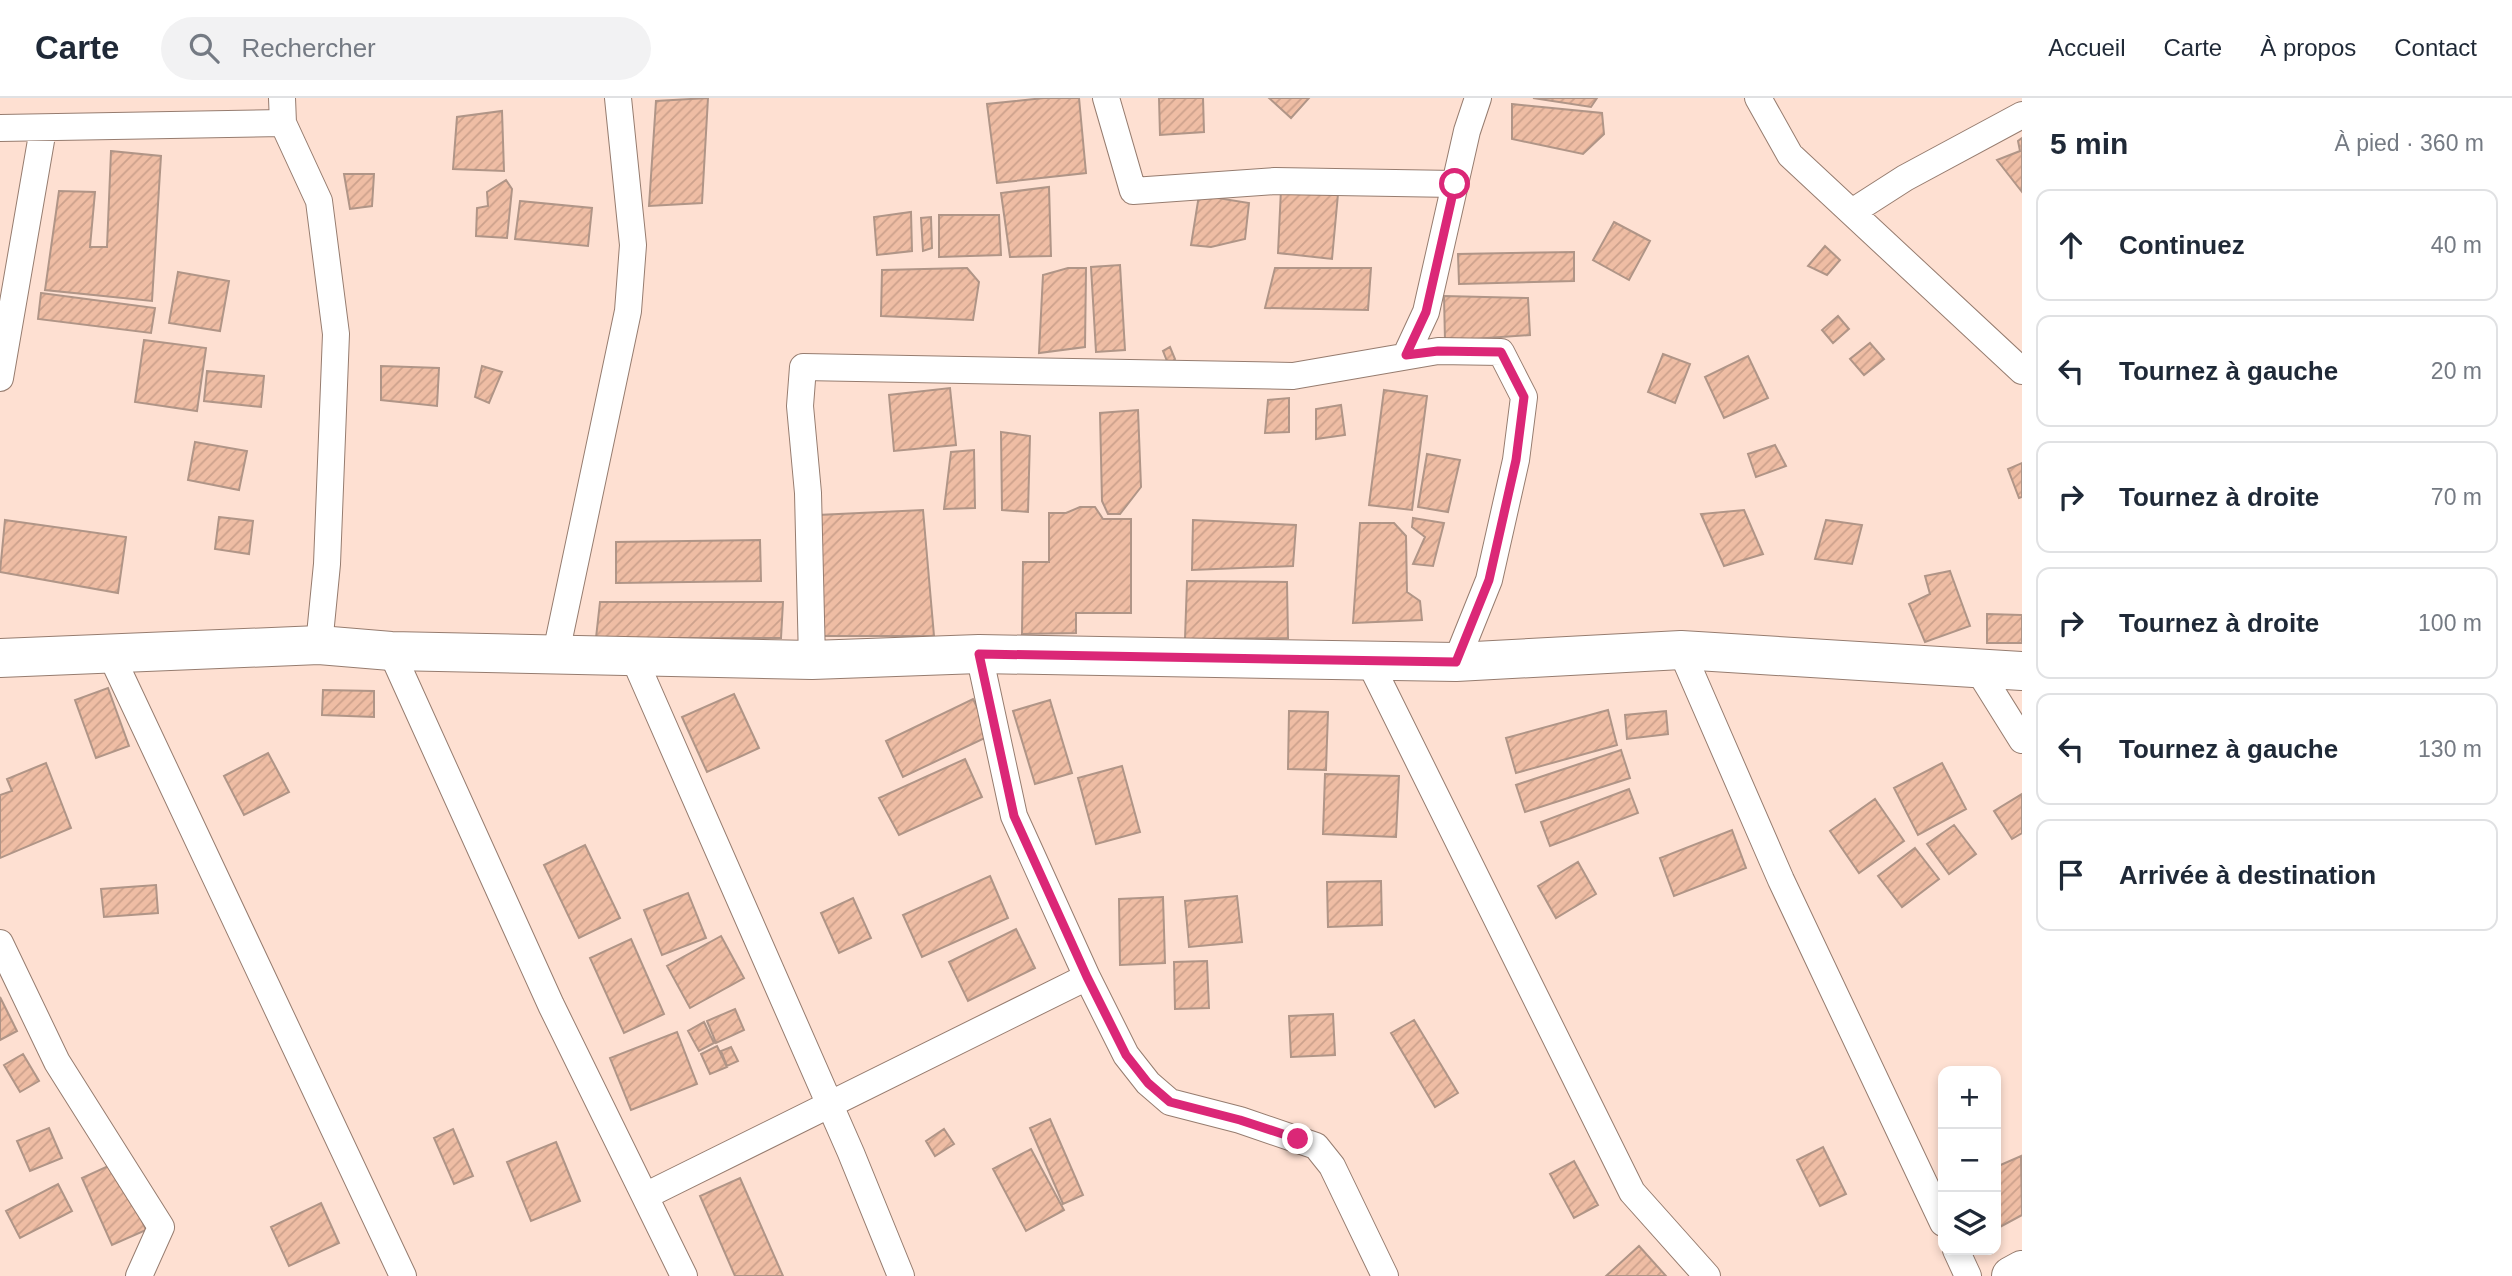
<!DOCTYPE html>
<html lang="fr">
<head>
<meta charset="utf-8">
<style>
  body { margin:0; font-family:Helvetica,sans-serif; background:#f2f2f3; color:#1f2937 }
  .controls { position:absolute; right:21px; bottom:21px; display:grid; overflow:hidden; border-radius:14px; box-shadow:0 4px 10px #0003 }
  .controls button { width:63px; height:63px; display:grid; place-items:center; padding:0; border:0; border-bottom:2px solid #e0e1e3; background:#fff; color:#1f2937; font:35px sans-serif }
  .stop { position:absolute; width:21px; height:21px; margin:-16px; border:5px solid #db2777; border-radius:50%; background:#fff }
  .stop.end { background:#db2777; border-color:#fff; box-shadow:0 2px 7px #0008 }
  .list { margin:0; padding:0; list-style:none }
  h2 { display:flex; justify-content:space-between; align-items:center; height:91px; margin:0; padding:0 28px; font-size:30px }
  h2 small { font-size:23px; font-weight:400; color:#747a83 }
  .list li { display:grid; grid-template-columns:46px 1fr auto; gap:21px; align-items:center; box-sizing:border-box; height:112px; margin:0 14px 14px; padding:0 14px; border:2px solid #e0e1e3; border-radius:14px }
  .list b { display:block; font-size:26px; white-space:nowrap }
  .list em { font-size:23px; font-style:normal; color:#747a83 }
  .icon { flex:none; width:38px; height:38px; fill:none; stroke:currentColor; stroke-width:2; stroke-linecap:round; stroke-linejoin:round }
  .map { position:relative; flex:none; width:2022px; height:1178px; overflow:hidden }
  header { display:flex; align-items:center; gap:42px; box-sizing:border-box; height:98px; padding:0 35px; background:#fff; border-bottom:2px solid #e0e1e3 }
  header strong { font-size:33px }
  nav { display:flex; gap:38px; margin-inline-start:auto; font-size:24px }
  .search { width:490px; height:63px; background:#f2f2f3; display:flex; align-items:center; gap:18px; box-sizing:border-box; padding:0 24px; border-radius:38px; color:#747a83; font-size:26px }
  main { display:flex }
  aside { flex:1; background:#fff }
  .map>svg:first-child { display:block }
  .building { fill:url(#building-hatch); stroke:#b09587; stroke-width:2 }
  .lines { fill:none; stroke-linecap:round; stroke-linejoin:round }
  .street-casing { stroke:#967c6f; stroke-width:28 }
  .secondary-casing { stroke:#967c6f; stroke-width:40 }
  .street { stroke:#fff; stroke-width:26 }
  .secondary { stroke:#fff; stroke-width:38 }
  .route { stroke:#db2777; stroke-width:9 }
</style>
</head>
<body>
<header>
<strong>Carte</strong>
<div class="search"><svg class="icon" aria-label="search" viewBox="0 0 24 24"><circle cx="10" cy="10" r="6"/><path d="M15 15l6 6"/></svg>Rechercher</div>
<nav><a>Accueil</a><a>Carte</a><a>À propos</a><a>Contact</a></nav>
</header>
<main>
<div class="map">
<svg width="2022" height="1178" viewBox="0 0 2022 1178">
  <defs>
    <pattern id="building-hatch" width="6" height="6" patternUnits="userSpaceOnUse" patternTransform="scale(1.75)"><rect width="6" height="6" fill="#efbda4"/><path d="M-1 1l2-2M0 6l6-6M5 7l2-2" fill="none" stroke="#cca18c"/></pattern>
  </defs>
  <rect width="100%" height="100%" fill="#fee0d2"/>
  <path class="building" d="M708,0L702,105L649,108L656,3Z
    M1044,0H1079L1086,75L997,85L987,6Z
    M1159,0H1203L1204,34L1160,37Z
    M1269,0H1309L1291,20Z
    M1533,0H1597L1591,9Z
    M1512,6L1602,15L1604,36L1583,56L1512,41Z
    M502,13L504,73L453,71L457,19Z
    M2022,40V94L1997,62L2020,53L2018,43Z
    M111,53L161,58L152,203L45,192L59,93L95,94L90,149H107Z
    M344,76H374L372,108L350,111Z
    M506,82L512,91L507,140L476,138L477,110L488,108L487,94Z
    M1049,89L1051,158L1010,159L1001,95Z
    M1281,91L1338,96L1332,161L1278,155Z
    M1199,97L1249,105L1245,141L1211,149L1191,147Z
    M520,103L592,110L588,148L515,141Z
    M911,114L912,153L877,157L874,119Z
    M939,117H999L1001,157L939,159Z
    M931,119L932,150L923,153L921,120Z
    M1614,124L1650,143L1629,182L1593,162Z
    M1825,148L1840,162L1827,177L1808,168Z
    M1574,154V183L1459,186L1458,156Z
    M1120,167L1125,252L1096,254L1091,169Z
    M967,170L979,184L973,222L881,218L882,172Z
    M1068,170H1086L1085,249L1039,255L1043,177Z
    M1275,170H1371L1368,212L1265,210Z
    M178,174L229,183L220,233L169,225Z
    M41,195L155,210L151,235L38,221Z
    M1444,198L1528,200L1530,237L1445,243Z
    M1838,218L1849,231L1833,245L1822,232Z
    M144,242L206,250L197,313L135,304Z
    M1870,245L1884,261L1864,277L1850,261Z
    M1170,249L1175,261L1169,268L1163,253Z
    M1663,256L1690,266L1675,305L1648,294Z
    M1748,258L1768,300L1724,320L1705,279Z
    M381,268L439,270L437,308L381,302Z
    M482,268L502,274L489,305L475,299Z
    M207,273L264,278L261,309L204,303Z
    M950,290L956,347L894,353L889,297Z
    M1384,292L1427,298L1412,412L1369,407Z
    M1289,300V334L1265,335L1268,302Z
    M1341,307L1345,337L1316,341V311Z
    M1138,312L1141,389L1120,416H1108L1102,403L1100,315Z
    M1001,334L1030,338L1028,414L1002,412Z
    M195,344L247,353L239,392L188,382Z
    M1775,347L1786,368L1756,379L1748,356Z
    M974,352L975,410L944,411L951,354Z
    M1427,356L1460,362L1448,414L1418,409Z
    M2022,365V399L2019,400L2008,371Z
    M1080,409H1095L1103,421H1131V515H1076V535L1022,536L1023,464H1049V415H1066Z
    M923,412L934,538H823L818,417Z
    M1744,412L1763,456L1724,468L1701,416Z
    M219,419L253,423L249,456L215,451Z
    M1413,420L1444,425L1433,468L1413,466L1425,439L1412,429Z
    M5,422L126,439L118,495L0,474Z
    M1193,422L1296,427L1293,468L1192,472Z
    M1826,422L1862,427L1852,466L1815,461Z
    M1360,425H1394L1406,438L1407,494L1420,503L1422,522L1353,525Z
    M760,442L761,483L616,485V444Z
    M1950,473L1970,528L1925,544L1909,506L1930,496L1925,478Z
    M1187,483L1287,484L1288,540L1185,541Z
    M600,504H783L781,540H596Z
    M1987,516L2022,517V545H1987Z
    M108,590L129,648L96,660L75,602Z
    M323,592L374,593V619L322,617Z
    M734,596L759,650L707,674L682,619Z
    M973,601L991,637L903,679L886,643Z
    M1050,602L1072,675L1035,686L1013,613Z
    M1608,612L1617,647L1516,675L1506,640Z
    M1289,613L1328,614L1326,672L1288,671Z
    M1666,613L1668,636L1627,641L1625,617Z
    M1621,652L1630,680L1525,714L1516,687Z
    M268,655L289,694L244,717L224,678Z
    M965,661L982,699L899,737L879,700Z
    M46,665L71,730L0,760V697L12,693L7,681Z
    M1942,665L1966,711L1918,737L1894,690Z
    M1122,668L1140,734L1096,746L1078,680Z
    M1325,676L1399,678L1396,739L1323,736Z
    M1629,691L1638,715L1550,748L1541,724Z
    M2022,696V735L2012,741L1994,713Z
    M1875,701L1904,743L1859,775L1830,733Z
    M1954,727L1976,756L1949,776L1927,746Z
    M1732,732L1746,770L1674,798L1660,760Z
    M585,747L620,820L579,840L544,767Z
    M1915,750L1939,781L1902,809L1878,778Z
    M1578,764L1596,796L1556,820L1538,788Z
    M990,778L1008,820L922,859L903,817Z
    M1381,783L1382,827L1328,829L1327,784Z
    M156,787L158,815L104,819L101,791Z
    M688,795L706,840L662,857L644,812Z
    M1237,798L1242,844L1189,849L1185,803Z
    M1163,799L1165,865L1120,867L1119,801Z
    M853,800L871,840L839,855L821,815Z
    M1016,831L1035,870L968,903L949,864Z
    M721,838L744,880L690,910L667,868Z
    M631,841L664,916L624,935L590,860Z
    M1207,863L1209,910L1175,911L1174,864Z
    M0,899L17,933L0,942Z
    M735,911L744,932L716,945L707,923Z
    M1333,916L1335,957L1291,959L1289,918Z
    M1414,922L1458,995L1435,1009L1391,935Z
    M704,924L714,945L699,953L688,933Z
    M677,934L697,986L631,1012L610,960Z
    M717,948L727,969L710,976L701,956Z
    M731,949L738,963L727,968L721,953Z
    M23,956L39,983L20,994L4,967Z
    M1050,1021L1083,1097L1063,1106L1030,1030Z
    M49,1030L62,1060L30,1073L17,1043Z
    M453,1031L473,1078L454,1086L434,1040Z
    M944,1031L954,1046L935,1058L926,1043Z
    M556,1044L580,1103L531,1123L507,1064Z
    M1823,1049L1846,1096L1820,1108L1797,1062Z
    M1031,1051L1064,1112L1026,1133L993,1071Z
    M2021,1058L2022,1117L2000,1129L1996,1124V1069Z
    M1574,1063L1598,1107L1574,1120L1550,1076Z
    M117,1064L146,1132L112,1147L82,1080Z
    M740,1080L783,1178H735L700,1098Z
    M58,1086L72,1113L20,1140L6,1113Z
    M321,1105L339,1145L289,1168L271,1129Z
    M1639,1148L1666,1178H1606Z"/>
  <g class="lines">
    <g class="street-casing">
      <path id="street" d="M282,0L283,25L319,103L336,236L327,466L319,547
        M1106,0L1133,93L1275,83L1455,86
        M1758,0L1790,57L2022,273
        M0,30L283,25
        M1852,114L1905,80L2022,17
        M1406,257L1426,214L1467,33L1478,0
        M0,280L43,31
        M1681,552L1781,782L1943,1125
        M391,553L551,907L684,1178
        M110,555L403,1178
        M556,555L628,213L633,147L618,0
        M979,556L1014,718L1087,879L1126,957L1148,985L1170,1004L1240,1022L1316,1048L1332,1068L1385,1178
        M633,558L851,1055L901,1178
        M812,562L808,395L800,308L803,269L1293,278L1438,253L1501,254L1524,299L1516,362L1489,482L1456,564
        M1370,565L1632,1094L1707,1178
        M1977,570L2022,642
        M0,845L57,964L161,1129L139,1178
        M645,1098L1087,879
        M1956,1152L1968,1178"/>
    </g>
    <g class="secondary-casing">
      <path id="secondary" d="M0,560L319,547L391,553L812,562L979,556L1456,564L1681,552L2022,573
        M2011,1178L2022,1172"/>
    </g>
    <use href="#street" class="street"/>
    <use href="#secondary" class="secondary"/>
  </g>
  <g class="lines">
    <path class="route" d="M1298,1041L1240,1022L1170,1004L1148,985L1126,957L1087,879L1014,718L979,556L1456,564L1489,482L1516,362L1524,299L1501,254L1438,253L1406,257L1426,214L1455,86"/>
  </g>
</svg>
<div class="controls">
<button>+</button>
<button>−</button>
<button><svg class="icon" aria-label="layers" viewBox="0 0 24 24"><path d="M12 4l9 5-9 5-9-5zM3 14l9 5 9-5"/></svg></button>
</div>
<div class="stop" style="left:1455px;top:86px"></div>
<div class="stop end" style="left:1298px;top:1041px"></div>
</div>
<aside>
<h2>5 min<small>À pied · 360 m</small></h2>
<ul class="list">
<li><svg class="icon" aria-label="ahead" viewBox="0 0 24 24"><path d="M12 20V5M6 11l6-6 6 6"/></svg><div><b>Continuez</b></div><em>40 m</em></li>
<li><svg class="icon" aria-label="left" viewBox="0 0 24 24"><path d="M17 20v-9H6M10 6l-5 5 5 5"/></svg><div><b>Tournez à gauche</b></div><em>20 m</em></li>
<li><svg class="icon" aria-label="right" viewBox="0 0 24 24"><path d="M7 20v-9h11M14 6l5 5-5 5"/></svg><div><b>Tournez à droite</b></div><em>70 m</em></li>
<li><svg class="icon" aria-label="right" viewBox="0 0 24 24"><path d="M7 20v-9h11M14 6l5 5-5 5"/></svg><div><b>Tournez à droite</b></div><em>100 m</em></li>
<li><svg class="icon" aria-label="left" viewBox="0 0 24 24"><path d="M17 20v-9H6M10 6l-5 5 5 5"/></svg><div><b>Tournez à gauche</b></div><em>130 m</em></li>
<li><svg class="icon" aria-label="arrive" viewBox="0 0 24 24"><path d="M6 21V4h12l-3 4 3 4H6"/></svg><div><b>Arrivée à destination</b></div></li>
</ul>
</aside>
</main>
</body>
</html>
